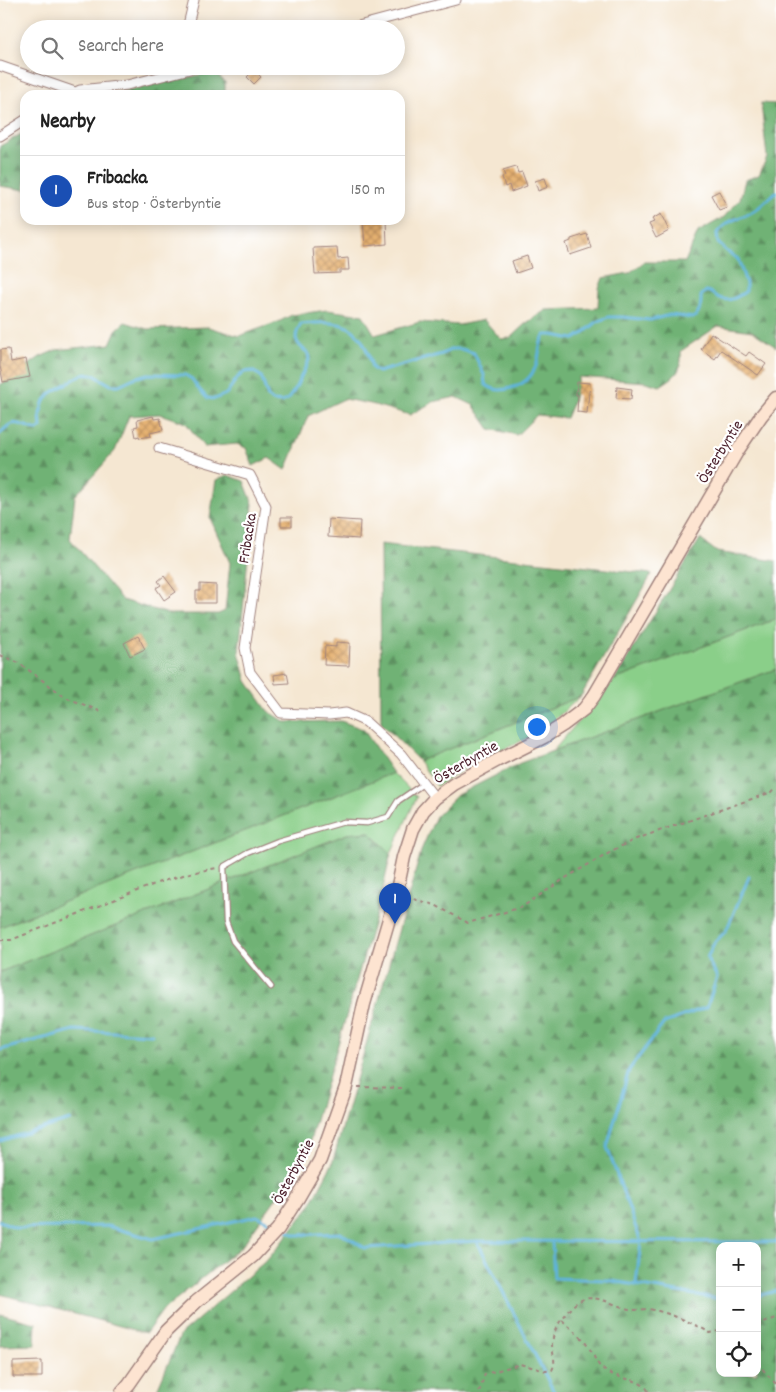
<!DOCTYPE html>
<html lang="en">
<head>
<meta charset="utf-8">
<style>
  body { margin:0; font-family:Dekko,sans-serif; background:#f2f2f2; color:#222 }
  .controls { position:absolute; right:15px; bottom:15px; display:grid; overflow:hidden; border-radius:10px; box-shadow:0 2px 12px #0003 }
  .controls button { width:45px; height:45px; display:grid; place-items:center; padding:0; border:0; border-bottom:1px solid #e0e0e0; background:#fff; color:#222; font:25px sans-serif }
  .you { position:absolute; left:536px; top:726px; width:18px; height:18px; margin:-12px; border:4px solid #fff; border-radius:50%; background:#1a73e8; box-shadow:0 0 0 8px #1a73e833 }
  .badge { display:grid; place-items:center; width:32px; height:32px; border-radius:50%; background:#b45309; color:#fff; font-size:16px; font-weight:700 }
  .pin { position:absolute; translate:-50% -41px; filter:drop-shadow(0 1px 2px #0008) }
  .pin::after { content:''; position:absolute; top:26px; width:18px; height:15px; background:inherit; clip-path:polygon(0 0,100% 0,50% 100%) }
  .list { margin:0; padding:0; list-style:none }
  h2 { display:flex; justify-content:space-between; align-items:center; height:65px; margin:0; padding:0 20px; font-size:21px }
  h2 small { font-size:16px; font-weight:400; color:#767676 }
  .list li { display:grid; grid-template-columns:32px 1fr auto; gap:15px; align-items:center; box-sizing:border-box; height:70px; padding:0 20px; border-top:1px solid #e0e0e0 }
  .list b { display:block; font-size:19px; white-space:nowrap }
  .list p { margin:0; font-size:16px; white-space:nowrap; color:#767676 }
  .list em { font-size:16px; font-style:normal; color:#767676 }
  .icon { flex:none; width:28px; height:28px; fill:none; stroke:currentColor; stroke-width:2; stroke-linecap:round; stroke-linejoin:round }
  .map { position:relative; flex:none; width:776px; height:1392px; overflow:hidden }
  .search { position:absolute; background:#fff; box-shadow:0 2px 12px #0003; left:20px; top:20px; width:385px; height:55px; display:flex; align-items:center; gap:12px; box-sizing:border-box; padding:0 18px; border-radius:28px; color:#767676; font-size:19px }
  .panel { position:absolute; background:#fff; box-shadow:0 2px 12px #0003; left:20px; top:90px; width:385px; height:135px; border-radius:15px }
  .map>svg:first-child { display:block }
  .green { fill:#8acf89; stroke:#6a775a }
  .forest { fill:url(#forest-firs); stroke:#5c6850; fill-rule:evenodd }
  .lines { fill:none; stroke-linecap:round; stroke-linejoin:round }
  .stream { stroke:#5fb3db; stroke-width:3 }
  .building { fill:url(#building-cross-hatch) }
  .lane-casing { stroke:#a0837e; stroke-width:7 }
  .street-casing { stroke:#a0837e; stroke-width:11 }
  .secondary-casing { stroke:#a0837e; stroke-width:15 }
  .path { stroke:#a0837e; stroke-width:2; stroke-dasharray:4 4; stroke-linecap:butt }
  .lane { stroke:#fff; stroke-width:4.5 }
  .street { stroke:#fff; stroke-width:9 }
  .secondary { stroke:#fde4d1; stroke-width:12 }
  .labels { text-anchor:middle; stroke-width:4.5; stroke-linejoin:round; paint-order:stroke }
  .street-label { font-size:16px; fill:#4a1f2b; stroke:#fff }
</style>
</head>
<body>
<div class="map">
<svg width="776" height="1392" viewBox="0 0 776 1392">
  <defs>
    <pattern id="forest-firs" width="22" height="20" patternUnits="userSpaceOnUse" patternTransform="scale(1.25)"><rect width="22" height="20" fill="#6fb275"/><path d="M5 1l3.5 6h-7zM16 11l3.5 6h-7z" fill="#5d9060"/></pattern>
    <pattern id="building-cross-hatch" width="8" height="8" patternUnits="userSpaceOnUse" patternTransform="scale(1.25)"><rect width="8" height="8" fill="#e5b171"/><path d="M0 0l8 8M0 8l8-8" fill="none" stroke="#bc8f5d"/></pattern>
  </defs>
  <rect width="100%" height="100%" fill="#fff"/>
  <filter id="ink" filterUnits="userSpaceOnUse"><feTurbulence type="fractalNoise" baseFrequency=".02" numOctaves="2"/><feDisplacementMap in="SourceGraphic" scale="10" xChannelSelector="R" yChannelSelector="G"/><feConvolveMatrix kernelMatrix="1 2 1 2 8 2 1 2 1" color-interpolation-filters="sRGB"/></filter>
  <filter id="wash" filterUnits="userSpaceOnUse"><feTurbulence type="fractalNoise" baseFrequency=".0096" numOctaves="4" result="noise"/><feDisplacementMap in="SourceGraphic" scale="20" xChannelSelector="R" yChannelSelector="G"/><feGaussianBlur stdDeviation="1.12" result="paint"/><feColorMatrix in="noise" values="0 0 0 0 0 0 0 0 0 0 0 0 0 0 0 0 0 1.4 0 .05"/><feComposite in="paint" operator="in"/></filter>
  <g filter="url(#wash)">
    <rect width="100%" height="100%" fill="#f5e7d2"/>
    <path class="green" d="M776,619V669L553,751L614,680Z
      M581,696L542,731L467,767L437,786L419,761Z
      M393,773L417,797L391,853L369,832L347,834L0,972V927Z"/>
    <path class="forest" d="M214,72L225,82V95H104Z
      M761,103L776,104V347L752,331L718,326L681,351C682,372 677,375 660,386L646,382L579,377L573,401L566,418L537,415L517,435L490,429L473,405L456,397L433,402L410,415L371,404L344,399L308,416L286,470L269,458L253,466L246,448L237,444L204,447L186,423L160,414L129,416L115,451L75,496L70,539L122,600L169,614H218L225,611L230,563L210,518L216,480L227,475L244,481L253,504L239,652L247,681L268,711L286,722L341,721L363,729L393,773L0,927V385L40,357L56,350L110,344L116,330L125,322L147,329L208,327L239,336L278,322L292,315L327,310L363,315L375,335L420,322L459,325L484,320L501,339L510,338L525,324L546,310L598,308L599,288L603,278L629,273L644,262H685L698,232L724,217L740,199L745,180L759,175L767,157Z
      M25,132V190L0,186V146Z
      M700,539L717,552L776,561V619L614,680Z
      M380,544L652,574L581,696L419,761L381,723Z
      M776,669V1392H156L181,1334L269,1258L310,1206L332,1164L422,848L436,816L457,795L520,763ZM720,1246H757V1373H720Z
      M369,832L391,853L381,897L305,1158L242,1246L163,1310L146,1333L0,1294V972L347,834Z
      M0,1314L36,1323L35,1345L0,1346Z"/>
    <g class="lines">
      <path class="stream" d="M0,434C13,417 19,424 37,430L41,427L40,414L43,403L51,393L83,374L94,375L111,385H119L134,378L148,374L185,375L192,379L198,388L207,398L215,399L226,394L238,377L244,372L252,371L261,376L268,397L273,401L282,402L288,399L294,391L309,360L308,353C296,344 292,338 301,324C342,320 362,322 372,368L378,372L442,354L452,349H461L474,353L484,375L485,384C494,391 501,391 511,388C529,383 537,371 539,353C540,346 540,341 545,335H553L574,339L582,334L597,322L608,317H622L650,320L670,315L693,318C701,312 701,305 701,296L706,291C712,292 713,295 717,297C728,303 737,298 746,291V283L738,259L729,253L718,243L717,233C730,216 743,220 758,208C764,203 770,197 776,192
        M0,1050L74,1030L152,1034
        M0,1141L70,1120
        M0,1221L17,1228L107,1226L153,1239L257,1216L271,1223
        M288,1231L296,1235L341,1233L365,1248L477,1241L776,1242
        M477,1241L554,1392
        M552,1242L554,1278L606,1280L720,1299
        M636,1284L641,1242L607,1147L629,1070L664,1023L707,1007L717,977L707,958L714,943L726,931L749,877
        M757,1296L776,1291"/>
    </g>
    <g id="blocks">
      <path class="building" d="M254,70L261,77L254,84L247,77Z
        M516,167L518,173L522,172L527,186L511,192L509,185L505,187L502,177L505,176L503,171Z
        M545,178L548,187L538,191L535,181Z
        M719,191L727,207L719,210L711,195Z
        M661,214L669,231L656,238L649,224L654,222L652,219Z
        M363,220H386L387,244L365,246Z
        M587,234L591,248L570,255L566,243L571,241V239Z
        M337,247L338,259L348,258L349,270H340V273L315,274L313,248Z
        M527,256L531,268L516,273L512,261Z
        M711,333L746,356L749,352L766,364L758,375L721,350L715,359L701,349Z
        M9,349L11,362L26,359L30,377L3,382L0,366V350Z
        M577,382L590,383L587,413L577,412L578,395H576Z
        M617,387L632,389L631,399L616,398Z
        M153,416L154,419L160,418L163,430L150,433L151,436L140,438L139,436L136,437L134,427L138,426L137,420Z
        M281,517H292V526H281Z
        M329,519L360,521L359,539L328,537Z
        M164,576L176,592L164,600L156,588L161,585L158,581Z
        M200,584L216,585V603H196V591H200Z
        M138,636L145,649L130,656L124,643Z
        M336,642L350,643L349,666L324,665L325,646L336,647Z
        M287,673L289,683L275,684L274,675Z
        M42,1361V1377H13V1362Z"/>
    </g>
  </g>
  <g filter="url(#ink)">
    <use href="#blocks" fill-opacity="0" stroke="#a0837e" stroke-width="1"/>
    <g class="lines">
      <g class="lane-casing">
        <path id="lane" d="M271,987L233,941L226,922L224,867L248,853L278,841L344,822L367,823L388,817L398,801L423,784"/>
      </g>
      <g class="street-casing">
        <path id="street" d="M187,29L194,0
          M347,29L456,0
          M0,66L75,92
          M70,95L80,90L127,85L202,66
          M0,136L25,120
          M159,448L250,475L266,506L245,648L250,672L281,713L329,715L346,713L366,722L401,754L435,798"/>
      </g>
      <g class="secondary-casing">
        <path id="secondary" d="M122,1392L129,1384L166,1331L196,1302L253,1256L278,1229L298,1198L320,1160L346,1087L364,1004L396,895L404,857L413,829L423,811L435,798L454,784L498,760L544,737L563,725L584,709L594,696L738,450L761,416L776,398"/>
      </g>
      <path class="path" d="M0,655L19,663L65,697L104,713
        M406,897L435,905L468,923L522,907L564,879L611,851L636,839L772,792L776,787
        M0,940H11L160,882L190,873L217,868
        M358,1087L403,1088
        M562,1320C570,1328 581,1335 587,1345C594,1353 595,1364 604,1370C616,1379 635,1378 644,1386C646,1387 648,1390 648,1392
        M757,1326L776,1318
        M757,1363L776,1384
        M479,1392L485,1374L520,1364L546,1371L552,1370C557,1361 552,1354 552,1344C553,1335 556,1326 562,1319C567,1312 575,1301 584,1299C599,1295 615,1306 629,1309C635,1311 642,1309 648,1309C665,1311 696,1324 710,1333L720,1331"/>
      <use href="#lane" class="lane"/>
      <use href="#street" class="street"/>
      <use href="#secondary" class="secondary"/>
    </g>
  </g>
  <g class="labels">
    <g class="street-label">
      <text transform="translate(719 451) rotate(-58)" y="6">Österbyntie</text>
      <text transform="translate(246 538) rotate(-81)" y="6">Fribacka</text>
      <text transform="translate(465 761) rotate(-30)" y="6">Österbyntie</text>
      <text transform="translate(292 1171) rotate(-62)" y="6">Österbyntie</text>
    </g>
  </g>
</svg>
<div class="controls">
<button>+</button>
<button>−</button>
<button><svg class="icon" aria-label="locate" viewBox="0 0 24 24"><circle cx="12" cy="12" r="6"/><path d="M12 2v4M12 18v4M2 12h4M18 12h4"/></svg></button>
</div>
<div class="you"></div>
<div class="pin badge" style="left:395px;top:924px;background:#1a4fb4">1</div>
<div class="search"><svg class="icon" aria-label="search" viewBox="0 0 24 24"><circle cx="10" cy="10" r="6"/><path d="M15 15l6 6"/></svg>Search here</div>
<section class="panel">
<h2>Nearby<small></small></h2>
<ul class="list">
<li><span class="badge" style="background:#1a4fb4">1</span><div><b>Fribacka</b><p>Bus stop · Österbyntie</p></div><em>150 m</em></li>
</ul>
</section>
</div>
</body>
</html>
